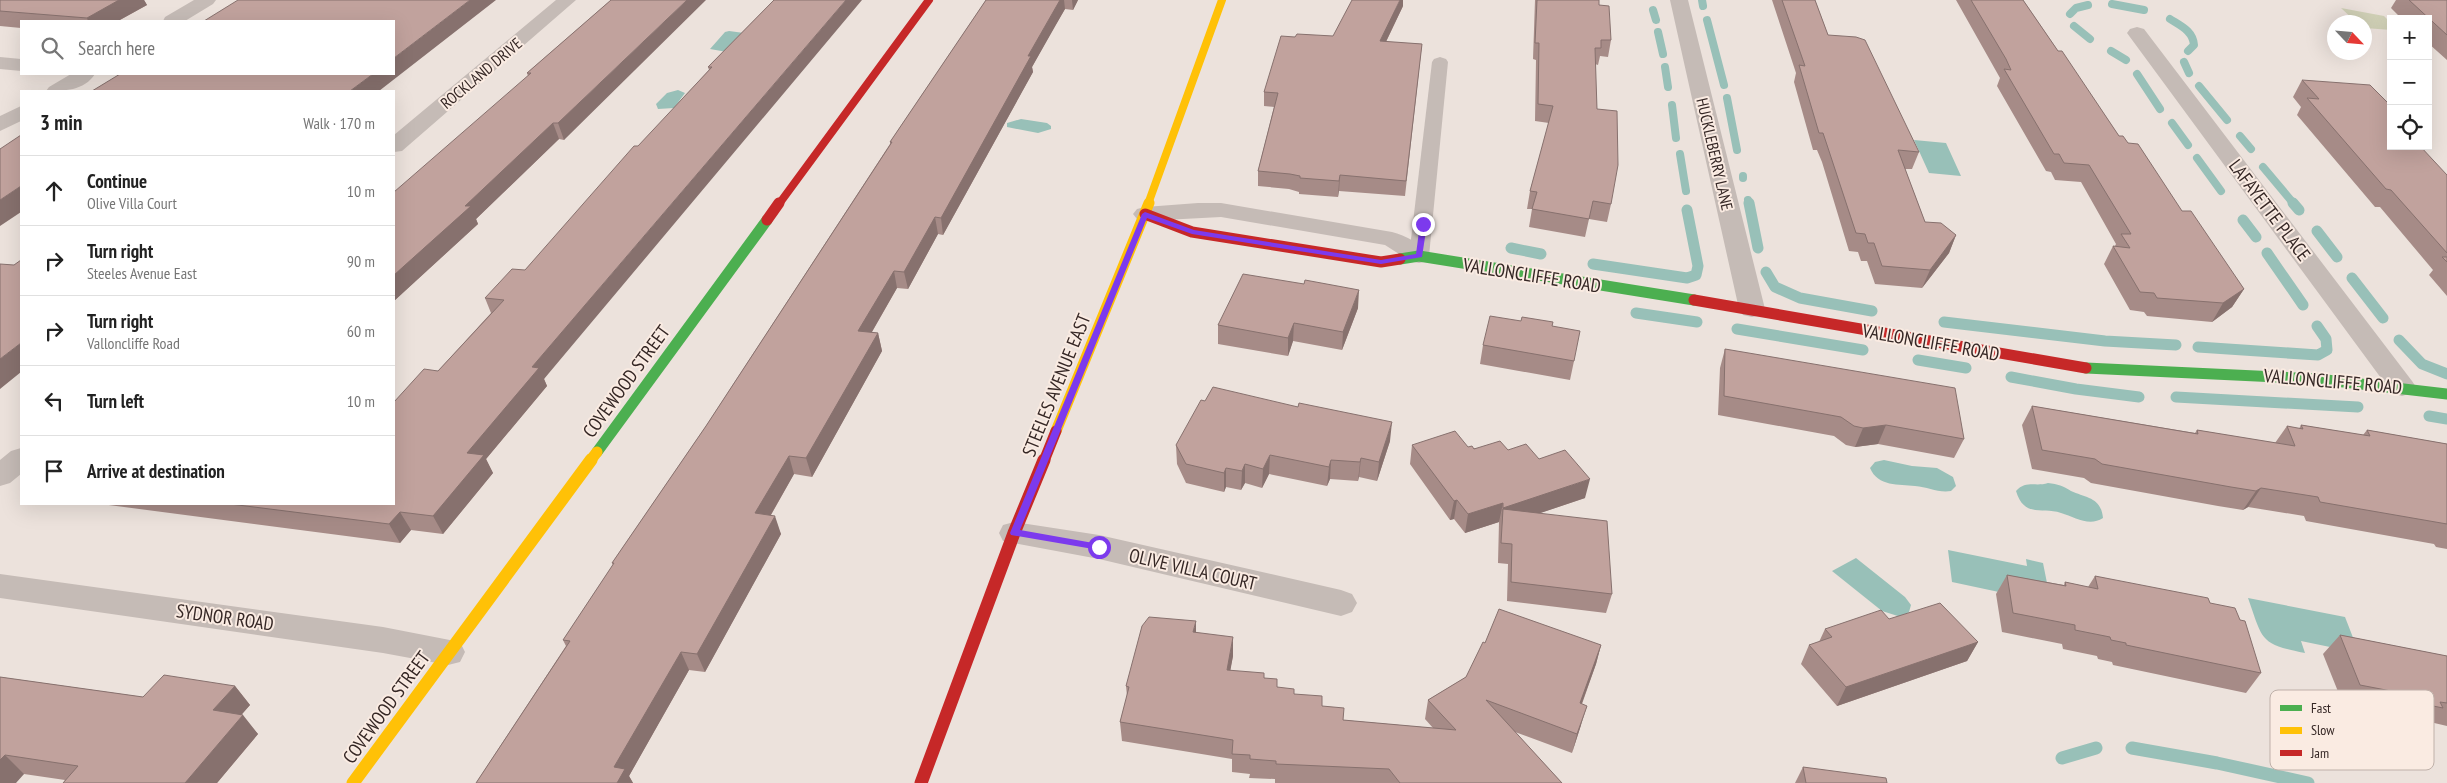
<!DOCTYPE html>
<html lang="en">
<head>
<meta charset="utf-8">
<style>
  body { margin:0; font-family:"PT Sans Narrow",sans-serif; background:#f6f6f6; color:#222 }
  .controls { position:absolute; right:15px; top:15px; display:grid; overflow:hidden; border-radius:0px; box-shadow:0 5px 20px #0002 }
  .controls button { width:45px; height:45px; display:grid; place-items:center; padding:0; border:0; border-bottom:1px solid #e0e0e0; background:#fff; color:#222; font:25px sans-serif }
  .compass { position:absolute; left:2327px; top:15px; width:45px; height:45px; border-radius:50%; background:#fff; box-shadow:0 5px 20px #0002; rotate:116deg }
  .stop { position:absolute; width:15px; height:15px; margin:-11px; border:4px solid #7c3aed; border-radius:50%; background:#fff }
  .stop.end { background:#7c3aed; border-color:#fff; box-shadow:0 1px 5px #0008 }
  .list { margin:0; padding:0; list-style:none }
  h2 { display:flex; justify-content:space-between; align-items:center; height:65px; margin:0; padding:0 20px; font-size:21px }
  h2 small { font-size:16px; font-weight:400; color:#767676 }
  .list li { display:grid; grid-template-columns:32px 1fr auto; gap:15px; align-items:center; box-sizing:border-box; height:70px; padding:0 20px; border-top:1px solid #e0e0e0 }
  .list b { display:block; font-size:19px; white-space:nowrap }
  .list p { margin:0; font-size:16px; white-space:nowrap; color:#767676 }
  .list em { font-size:16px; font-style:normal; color:#767676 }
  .icon { flex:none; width:28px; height:28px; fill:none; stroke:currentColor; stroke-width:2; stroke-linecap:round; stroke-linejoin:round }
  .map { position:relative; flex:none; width:2447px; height:783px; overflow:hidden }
  .search { position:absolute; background:#fff; box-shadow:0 5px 20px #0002; left:20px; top:20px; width:375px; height:55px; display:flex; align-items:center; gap:12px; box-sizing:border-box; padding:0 18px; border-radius:0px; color:#767676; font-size:19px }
  .panel { position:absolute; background:#fff; box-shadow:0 5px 20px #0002; left:20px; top:90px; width:375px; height:415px; border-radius:0px }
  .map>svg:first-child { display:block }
  .green { fill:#d0d0b6 }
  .water { fill:#98c0b8 }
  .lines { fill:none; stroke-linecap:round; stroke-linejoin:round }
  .stream-far2 { stroke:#98c0b8; stroke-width:8 }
  .stream-far1 { stroke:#98c0b8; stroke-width:11 }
  .stream { stroke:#98c0b8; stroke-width:13 }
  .lane { fill:#c5bbb6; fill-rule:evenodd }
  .street { fill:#c5bbb6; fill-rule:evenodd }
  .fast { stroke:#4caf50; stroke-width:11 }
  .slow-far2 { stroke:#ffc107; stroke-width:8 }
  .slow-far1 { stroke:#ffc107; stroke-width:11 }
  .slow { stroke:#ffc107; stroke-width:13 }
  .jam-far2 { stroke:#c62828; stroke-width:8 }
  .jam-far1 { stroke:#c62828; stroke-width:11 }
  .jam { stroke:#c62828; stroke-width:13 }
  .wall { fill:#a68b87 }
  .shaded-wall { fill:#87716e }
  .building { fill:#c1a29d; stroke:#87716e }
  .route { fill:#7c3aed }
  .labels { text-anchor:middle; stroke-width:4; stroke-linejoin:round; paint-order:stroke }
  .far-street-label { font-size:16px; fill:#352725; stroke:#faebe2 }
  .street-label { font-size:19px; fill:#352725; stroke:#faebe2 }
  .key { fill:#faebe2; stroke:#bfb0a9; stroke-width:1 }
  .key-label { font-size:14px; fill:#352725 }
</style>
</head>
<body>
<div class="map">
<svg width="2447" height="783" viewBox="0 0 2447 783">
  <rect width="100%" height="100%" fill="#ece2dc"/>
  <path class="green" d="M2341,8L2384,16L2391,23V30L2365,28L2364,22H2356Z"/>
  <path class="water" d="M729,31L744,33L727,52L710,49L725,32Z
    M678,90L685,93L674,108L658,109L656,104L667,93Z
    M1021,119L1047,123L1051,126V129L1038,133L1007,127V123Z
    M1914,140L1946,143L1961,176L1929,173Z
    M1884,460L1912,466L1937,468L1953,477L1956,486L1951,491C1938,493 1928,487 1915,486C1899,484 1878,487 1870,468L1875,462Z
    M2048,483C2058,484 2063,486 2071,491C2086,498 2101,497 2103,518C2089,527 2075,517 2061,513C2042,507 2024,518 2016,491C2026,480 2036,487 2048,483Z
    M1948,550L2027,566L2026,559L2043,563L2051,603L1952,582Z
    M1856,558L1905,597L1911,605L1909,612L1901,617L1882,611L1832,571Z
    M2248,598L2345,617L2359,653L2301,641L2305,653C2259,644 2263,640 2248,598Z"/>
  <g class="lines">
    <path class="stream-far2" d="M1702,0L1703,6
      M2112,4L2144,10
      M1653,10L1656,20
      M2070,14L2076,8L2088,5
      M2170,19C2181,26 2193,31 2194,45L2188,51
      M1707,20L1724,85
      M2074,26L2090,39
      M1658,32L1663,54
      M2111,51L2126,60
      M2184,62L2189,73
      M1665,67L1668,87
      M2137,74L2160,109
      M2199,86L2227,120
      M1727,98L1737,150
      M1672,105L1676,138
      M2172,123L2188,145
      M2240,136L2251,149
      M1680,154L1686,191
      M2197,158L2221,191
      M2263,167L2294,204
      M1743,176V178
      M1748,200L1749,204"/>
    <path class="stream-far1" d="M1749,203L1758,248
      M2293,203L2299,210
      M2243,220L2256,237
      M2317,231L2337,257
      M1511,248L1541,254
      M2267,253L2303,305
      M1593,264L1687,278L1696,275L1698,266L1687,210
      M1766,272L1775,287L1800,298L1872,311
      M2352,278L2383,318
      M1636,313L1697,322
      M1944,322L2105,341L2176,345
      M1737,329L1863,350
      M2399,340L2422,364L2447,374
      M2198,347L2318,355L2327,350L2326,339L2317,326
      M1918,360L1966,368
      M2011,377L2076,389L2139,397
      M2176,397L2358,407
      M2429,416L2447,419"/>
    <path class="stream" d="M2132,748L2217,763L2308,783
      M2062,758L2096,748"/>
    <path class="lane" d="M1440,57L1446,59L1448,62L1429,256L1426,260L1419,262L1412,260L1409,256L1432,62L1434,59Z"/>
    <path class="street" d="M194,0H216L213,4L185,21H163L165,17Z
      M556,0H576L402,151L394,152V135Z
      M1670,0H1688L1765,309L1761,315L1752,317L1743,315L1739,309Z
      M2137,27L2144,29L2412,381L2416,387L2412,393L2402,396L2392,393L2127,33L2130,29Z
      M0,57L21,59V71L0,69Z
      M71,74H95C84,91 64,91 46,91L49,87Z
      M21,106V121L0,131V116Z
      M1198,203H1221L1392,232C1405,235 1423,245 1431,256L1428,261L1419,263L1410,261L1385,245L1221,217L1145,221L1137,219L1133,214L1137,209L1145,207Z
      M21,448V474L10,483L0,486V460L11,451Z
      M1014,522L1099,535L1341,590L1352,594L1357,603L1352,612L1341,616L1099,559L1003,541L999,533L1003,525Z
      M0,574L383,627L460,642L465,652L460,662L448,665L383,653L0,598Z"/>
    <path class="fast" d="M1400,259L1419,256L1694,300
      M2086,368L2318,379L2447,394
      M597,452L767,220"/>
    <path class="slow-far2" d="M1148,204L1222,0"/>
    <path class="slow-far1" d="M1056,431L1149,203
      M590,461L597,452"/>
    <path class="slow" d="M353,783L591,460"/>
    <path class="jam-far2" d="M779,204L929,0"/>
    <path class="jam-far1" d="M1145,214L1192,232L1381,262L1400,259
      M767,220L779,203
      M1694,300L2086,368
      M1044,461L1056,431"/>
    <path class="jam" d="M921,783L1014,533L1044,460"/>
  </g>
  <path class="wall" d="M0,0H144L147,5L118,21H21V28L0,26Z
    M611,0L564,140L559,139L476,219L478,224L394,301L528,76L527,73Z
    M774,0L544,379L547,386L486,459L493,473L443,534L411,530L400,543L101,504H394L438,371L491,313L485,298L525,270L709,70L708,67Z
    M986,0H1078L1073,10L1065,9L1053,29L1032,67L1033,72L943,235L938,234L908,289L897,288L872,332L878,333L882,351L812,477L794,474L771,515L781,534L705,672L689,670L629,776L633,783H476L566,646L563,640L613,565L612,563L706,426L890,144V142Z
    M1535,0H1599V5L1611,40L1608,57L1600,56L1598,65L1595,64L1597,109L1611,204L1607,222L1589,219L1585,237L1529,227L1532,209H1527L1530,191L1549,123L1535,121L1536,60L1533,59Z
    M1772,0H1815L1828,35L1919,152L1912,169H1905L1925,222L1956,235L1949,253L1922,288L1875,284L1867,261H1861L1858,252L1849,251L1822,162L1817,150H1813L1794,82L1796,73Z
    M1956,0H2023L2058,51L2119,136L2128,143L2182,211L2244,289L2232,307L2212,322L2147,316L2144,312L2130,310L2104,264L2113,246H2115L2116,244L2081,182L2055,180L2051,172L2046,171L1997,86L2000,78Z
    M2396,0H2447V60L2428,43V19H2402L2391,8Z
    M1403,6L1386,42L1422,44L1405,196L1339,191L1338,197L1299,194V192L1289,189L1258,186V171L1274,107L1264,106V92L1295,37L1333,36Z
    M2302,80L2391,146L2447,175V296L2429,275L2433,270L2380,207H2375L2297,115L2301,107L2293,97Z
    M1358,308L1342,350L1293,341L1288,356L1218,344V325Z
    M1552,326L1574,361L1570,380L1480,364L1483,345Z
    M1725,349L1964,439L1954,458L1878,444L1855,447L1846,445L1834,436L1718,415L1720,368Z
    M2032,406L2195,433L2197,430L2275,443L2287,426L2299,429L2301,425L2363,435L2367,430L2447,444V549L2436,547L2434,544L2306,521L2304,516L2248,507L2243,510L2218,506L2091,483L2084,478L2032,469L2022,425Z
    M1390,441L1377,481L1359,477L1358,481L1330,479L1327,486L1269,474L1262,488L1245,483L1241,490L1226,487L1224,492L1186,483L1177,464L1176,445Z
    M1412,445L1508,450L1539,459L1585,498L1540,513L1612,594L1606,613L1507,601L1508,564L1498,563L1499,522L1465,533L1454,519L1450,520L1410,464Z
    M2007,575L2064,585L2065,582L2088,587L2095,576L2210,603L2261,673L2246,693L2113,665L2112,662L2098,659L2097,656L2063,649L2062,644L2002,632L1996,594Z
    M1889,619L1978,642L1967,661L1837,706L1801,664L1809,645L1819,642L1825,629Z
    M1196,632L1233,656L1230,670L1264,678L1277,687L1322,706L1343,720L1433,728L1425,719L1428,700L1466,677L1485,643L1601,645L1596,664L1582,704L1581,725L1572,753L1515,732L1562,783H1275V779L1249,778L1250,774L1232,772V759L1122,741L1120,722L1127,696L1126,686Z
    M2340,635L2447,656V726L2430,722L2425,727L2376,717L2373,710L2343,704L2323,654Z
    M0,677L143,697L235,686L250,705L241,715L258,734L217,783H63L65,780L24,774L0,783Z
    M1803,767L1887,783H1795Z"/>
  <path class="shaded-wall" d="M119,0H144L147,5L118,21H88L87,18Z
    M470,0H496L379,91H350L373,74H394V58Z
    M687,0H706L564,140L558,123Z
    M846,0H862L544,379L547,386L486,459L493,473L443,534L433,516L467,453L532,367Z
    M1060,0H1064L1065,9L1032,67L1033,72L943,235L941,218L1028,56Z
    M1072,0H1078L1073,10Z
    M1400,0H1403V6L1379,56L1380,41Z
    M553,123L559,139L476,219L478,224L394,301V275L465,206Z
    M1340,175L1339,191L1338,197L1339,181Z
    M21,186V212L0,226V200Z
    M935,217L938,234L908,289L904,272Z
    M1956,235L1949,253L1922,288L1930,270Z
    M894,271L897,288L862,349L858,331Z
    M2244,289L2232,307L2212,322L2223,303Z
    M1359,290L1358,308L1342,350L1343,332Z
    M1294,323L1293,341L1288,356V338Z
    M878,333L882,351L812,477L806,458Z
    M21,343V372L0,389V359Z
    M1392,422L1390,441L1377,481L1379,462Z
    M1886,425L1878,444L1855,447L1863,428Z
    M1270,455L1269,474L1262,488L1263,469Z
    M789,456L794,474L761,532L755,513Z
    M1361,458L1359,477L1358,481L1360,462Z
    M1331,460L1330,479L1327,486L1329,467Z
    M1245,464V483L1241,490L1242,471Z
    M1226,468V487L1224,492V473Z
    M1590,479L1585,498L1502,526L1503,509L1499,527L1503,508Z
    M2261,488L2248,507L2243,510L2256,491Z
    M1457,500L1454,519L1450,520L1454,501Z
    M1503,503L1499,522L1465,533L1468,514Z
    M400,512L411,530L400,543L389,524Z
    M775,516L781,534L705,672L697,654Z
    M1196,621V640L1193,632Z
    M1233,637V656L1227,689V670Z
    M1978,642L1967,661L1837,706L1846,687Z
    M1601,645L1596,664L1575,722L1580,703Z
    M681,652L689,670L629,776L633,783H617L614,767Z
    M235,686L250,705L229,729L213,710Z
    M1587,706L1581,725L1572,753L1577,734Z
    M243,715L258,734L217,783H185Z
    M5,755L24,774L16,783H0V760Z"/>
  <path class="building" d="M0,0H119L87,18L0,11Z
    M238,0H470L394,58V21H204Z
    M611,0H687L558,123H553L465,206H471L394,275V192L531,73H527Z
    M774,0H846L532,367L539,368L467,453L484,455L433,516L400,512L389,524L230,504H394V402L424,369L438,371L504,300L485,298L512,269L525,270L634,146H638L712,67H708Z
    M986,0H1060L1028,56H1031L941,218L935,217L904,272L894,271L858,331L878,333L806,458L789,456L755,513L775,516L697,654L681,652L614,767L625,769L617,783H476L570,641L563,640L614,563H612L706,426L892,142H890Z
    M1352,0H1400L1380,41L1422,44L1406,181L1340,175L1339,181L1300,178V176L1290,174L1258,171L1278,93L1264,92L1281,36L1295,37L1297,34L1333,36Z
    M1537,0H1599V5L1609,6L1611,40H1601V48H1595L1597,109L1617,111L1618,165L1611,204L1593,201L1589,219L1532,209L1537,192L1530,191L1553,106L1538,104L1539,43H1535Z
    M1782,0H1815L1828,35L1856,37L1865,40L1919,152L1898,150L1925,222L1941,223L1956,235L1930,270L1882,266L1874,243H1868L1865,234L1856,233L1827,145L1823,133H1819L1799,65L1805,66Z
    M1971,0H2023L2058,51H2062L2119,136H2123L2128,143L2138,144L2182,211H2191L2244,289L2223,303L2157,298L2154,293L2140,292L2113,246L2130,248L2121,234H2131L2089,165L2064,163L2059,154H2054L2004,69L2011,70L2006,59Z
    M2409,0H2447V35Z
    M120,74H373L350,91H92Z
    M2302,80L2370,85L2391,106V146H2420L2447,175V253L2391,190L2386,189L2307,98L2319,99Z
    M21,135V186L0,200V149Z
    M2442,257H2447V262Z
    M21,260V343L0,359V264L14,265Z
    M1243,274L1304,284L1305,280L1359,290L1343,332L1294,323L1288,338L1218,325Z
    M1490,316L1521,321L1522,317L1553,322L1552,326L1580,331L1574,361L1483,345Z
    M1725,349L1955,388L1964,439L1886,425L1863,428L1854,426L1841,417L1724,396Z
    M1213,387L1298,407L1299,403L1392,422L1379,462L1361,458L1360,462L1331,460L1329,467L1270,455L1263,469L1245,464L1242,471L1226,468L1224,473L1186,464L1176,445L1201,400L1205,401Z
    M2032,406L2198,434L2197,430L2295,446L2287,426L2303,429L2301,425L2370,436L2367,430L2447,444V524L2320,502L2318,497L2261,488L2256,491L2231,487L2102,464L2095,459L2042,450Z
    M1455,431L1468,447L1472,446L1474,449L1500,441L1508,450L1526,444L1539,459L1565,450L1590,479L1503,508V503L1468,514L1457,500L1454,501L1412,445Z
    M1503,509L1607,521L1612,594L1511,582L1512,544L1501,543Z
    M2007,575L2066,586L2065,582L2098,589L2095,576L2208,598L2210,603L2235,608L2240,620L2245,621L2261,673L2126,645V643L2111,640L2110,637L2075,630V625L2013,613Z
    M1940,603L1978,642L1846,687L1809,645L1832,637L1825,629L1881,610L1889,619Z
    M1499,609L1601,645L1580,703L1587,706L1577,734L1486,700L1562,783H1400L1389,769L1276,764V761L1250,759V755L1232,754L1233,740L1120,722L1129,687L1126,686L1142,626L1149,617L1196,621L1193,632L1233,637L1227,670L1264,673V678L1277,679V687L1294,689V694L1322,696V706L1344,708L1343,720L1456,730L1428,700L1466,677L1483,642L1485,643Z
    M2340,635L2447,656V703L2440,702L2443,708L2394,698L2391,691L2360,685Z
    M164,675L235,686L213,710L243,715L185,783H63L78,766L5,755L0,760V677L143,697Z
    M1803,767L1886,778L1887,783H1806Z"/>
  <path class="route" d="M1145,212L1194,230L1381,260L1416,254L1420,224L1423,222L1427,224L1422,257L1381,264L1192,234L1147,218L1020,530L1099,544L1103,547L1099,550L1011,535L1010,533L1142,214Z"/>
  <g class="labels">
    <g class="far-street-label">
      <text transform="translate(481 73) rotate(-40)" y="6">ROCKLAND DRIVE</text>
      <text transform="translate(1715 154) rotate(77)" y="6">HUCKLEBERRY LANE</text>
    </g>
    <g class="street-label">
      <text transform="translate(2270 210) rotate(53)" y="7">LAFAYETTE PLACE</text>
      <text transform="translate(1532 275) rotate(9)" y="7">VALLONCLIFFE ROAD</text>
      <text transform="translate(1931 342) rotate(10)" y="7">VALLONCLIFFE ROAD</text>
      <text transform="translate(626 381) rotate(-54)" y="7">COVEWOOD STREET</text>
      <text transform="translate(2333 381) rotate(5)" y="7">VALLONCLIFFE ROAD</text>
      <text transform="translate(1056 385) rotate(-68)" y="7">STEELES AVENUE EAST</text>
      <text transform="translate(1193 569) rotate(13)" y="7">OLIVE VILLA COURT</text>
      <text transform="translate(225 617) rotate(8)" y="7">SYDNOR ROAD</text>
      <text transform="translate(386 707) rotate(-54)" y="7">COVEWOOD STREET</text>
    </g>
  </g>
  <rect x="2270" y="690" width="164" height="80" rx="8" class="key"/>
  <rect x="2280" y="705" width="22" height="6" fill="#4caf50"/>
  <rect x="2280" y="727" width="22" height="7" fill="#ffc107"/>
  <rect x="2280" y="750" width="22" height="6" fill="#c62828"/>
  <g class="key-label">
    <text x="2311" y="713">Fast</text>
    <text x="2311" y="735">Slow</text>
    <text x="2311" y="758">Jam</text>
  </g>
</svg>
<div class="controls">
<button>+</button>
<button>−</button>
<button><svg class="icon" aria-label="locate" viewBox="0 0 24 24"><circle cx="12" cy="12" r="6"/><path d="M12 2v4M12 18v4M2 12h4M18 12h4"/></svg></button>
</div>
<svg class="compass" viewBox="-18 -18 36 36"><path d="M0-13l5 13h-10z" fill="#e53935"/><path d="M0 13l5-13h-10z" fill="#767676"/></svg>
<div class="stop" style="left:1099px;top:547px"></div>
<div class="stop end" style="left:1423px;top:224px"></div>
<div class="search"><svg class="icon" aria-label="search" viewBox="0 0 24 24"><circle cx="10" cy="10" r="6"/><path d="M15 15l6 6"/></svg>Search here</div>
<section class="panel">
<h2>3 min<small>Walk · 170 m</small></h2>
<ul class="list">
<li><svg class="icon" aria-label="ahead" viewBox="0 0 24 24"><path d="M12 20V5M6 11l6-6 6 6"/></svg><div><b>Continue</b><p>Olive Villa Court</p></div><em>10 m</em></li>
<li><svg class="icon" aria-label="right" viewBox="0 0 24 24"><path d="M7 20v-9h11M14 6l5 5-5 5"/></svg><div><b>Turn right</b><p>Steeles Avenue East</p></div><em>90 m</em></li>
<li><svg class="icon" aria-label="right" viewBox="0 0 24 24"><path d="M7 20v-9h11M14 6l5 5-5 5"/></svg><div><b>Turn right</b><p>Valloncliffe Road</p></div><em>60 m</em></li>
<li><svg class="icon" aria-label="left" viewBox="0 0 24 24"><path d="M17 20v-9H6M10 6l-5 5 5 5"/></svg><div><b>Turn left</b></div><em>10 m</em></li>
<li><svg class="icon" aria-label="arrive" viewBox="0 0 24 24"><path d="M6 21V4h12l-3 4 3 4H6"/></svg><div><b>Arrive at destination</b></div></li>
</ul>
</section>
</div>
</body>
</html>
